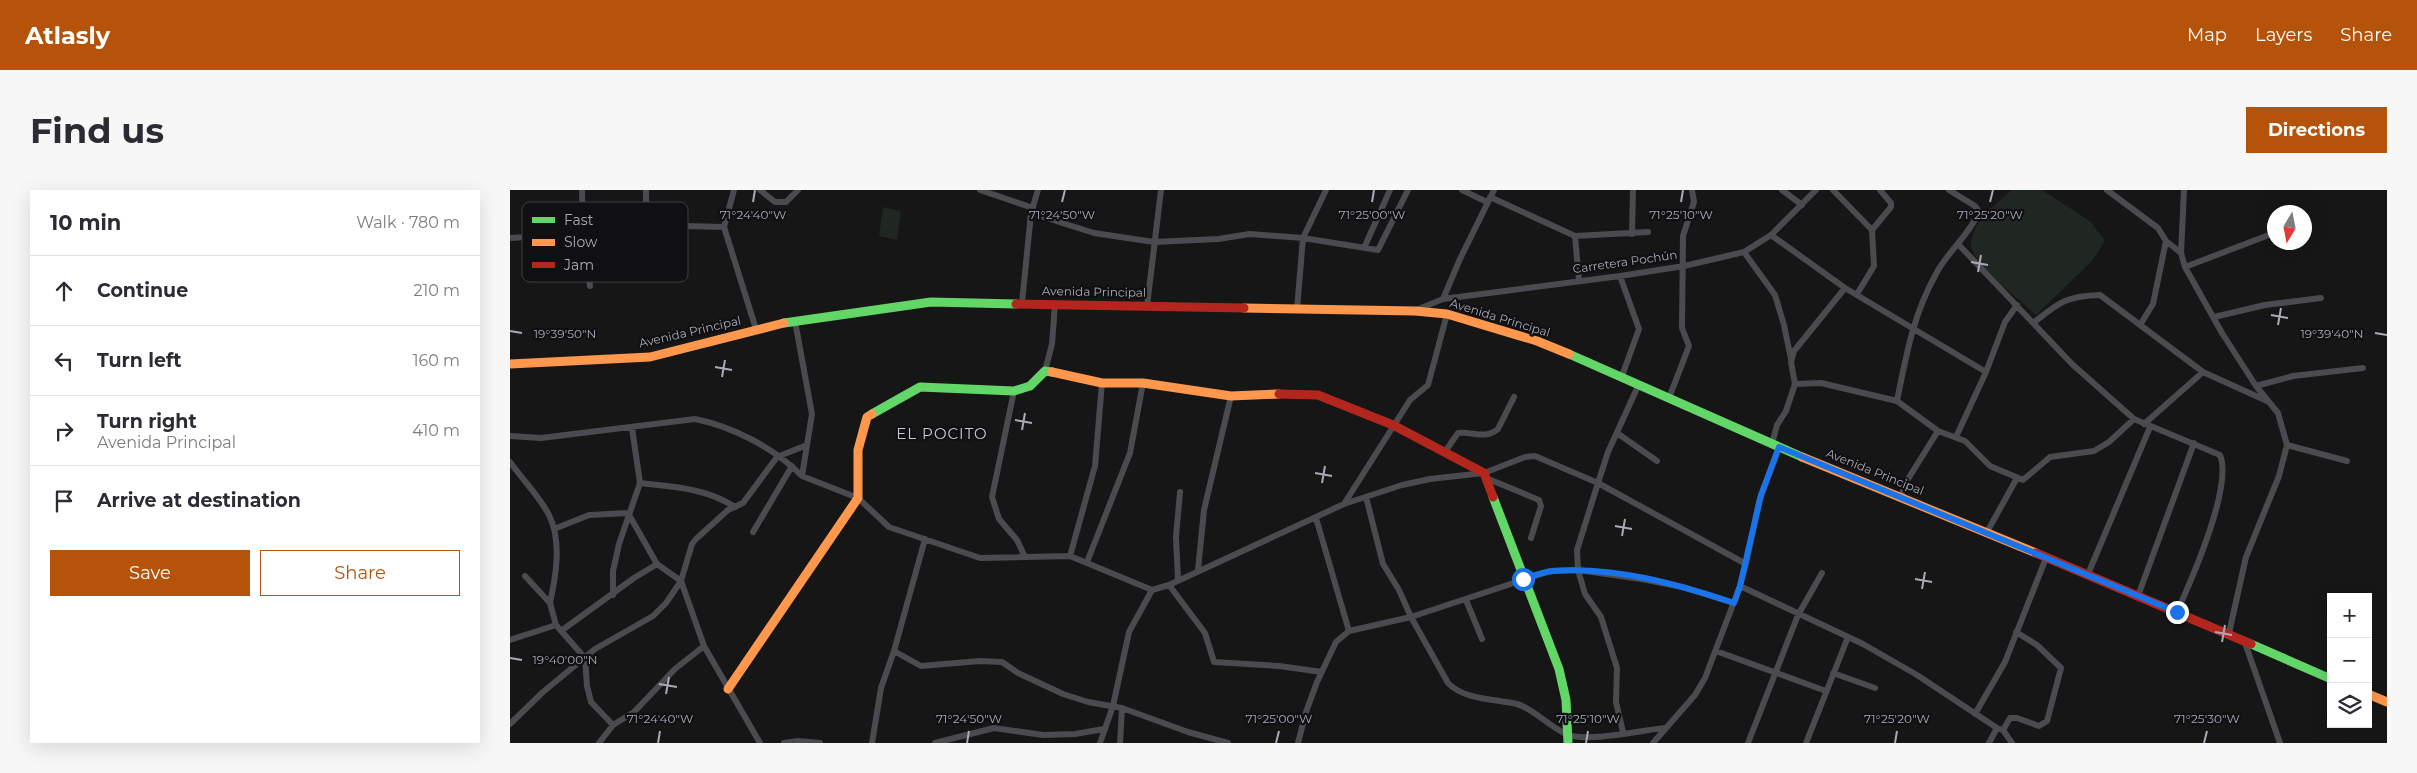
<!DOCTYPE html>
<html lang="en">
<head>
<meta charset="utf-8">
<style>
  body { margin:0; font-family:Montserrat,sans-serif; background:#f7f7f7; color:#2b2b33 }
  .controls { position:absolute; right:15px; bottom:15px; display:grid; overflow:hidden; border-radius:0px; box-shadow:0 5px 20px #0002 }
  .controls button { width:45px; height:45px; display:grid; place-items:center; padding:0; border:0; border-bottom:1px solid #e1e1e2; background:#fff; color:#2b2b33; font:25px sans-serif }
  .compass { position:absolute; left:1757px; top:15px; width:45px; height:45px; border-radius:50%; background:#fff; box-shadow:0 5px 20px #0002; rotate:190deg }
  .stop { position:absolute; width:15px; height:15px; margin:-11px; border:4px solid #1a73e8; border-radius:50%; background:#fff }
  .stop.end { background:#1a73e8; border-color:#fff; box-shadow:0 1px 5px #0008 }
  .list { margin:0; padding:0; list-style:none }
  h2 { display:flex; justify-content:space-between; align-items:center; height:65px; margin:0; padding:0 20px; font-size:21px }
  h2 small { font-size:16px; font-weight:400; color:#7c7c81 }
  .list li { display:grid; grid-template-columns:32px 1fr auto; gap:15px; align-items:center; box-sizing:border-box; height:70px; padding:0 20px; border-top:1px solid #e1e1e2 }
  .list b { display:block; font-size:19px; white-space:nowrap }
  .list p { margin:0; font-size:16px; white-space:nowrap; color:#7c7c81 }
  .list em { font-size:16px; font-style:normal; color:#7c7c81 }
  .actions { display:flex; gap:10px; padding:15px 20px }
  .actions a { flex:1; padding:11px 0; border:1px solid #b45309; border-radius:0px; text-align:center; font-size:18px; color:#b45309 }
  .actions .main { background:#b45309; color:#fff }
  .icon { flex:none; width:28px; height:28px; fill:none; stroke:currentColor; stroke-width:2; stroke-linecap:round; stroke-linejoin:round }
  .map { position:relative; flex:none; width:1877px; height:553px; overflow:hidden; border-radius:0px }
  header { display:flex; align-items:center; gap:30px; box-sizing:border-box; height:70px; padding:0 25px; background:#b45309; color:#fff }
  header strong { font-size:24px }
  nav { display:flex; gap:28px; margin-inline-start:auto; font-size:18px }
  .intro { display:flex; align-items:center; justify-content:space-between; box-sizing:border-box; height:120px; padding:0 30px }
  h1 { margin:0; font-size:35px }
  .button { padding:12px 22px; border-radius:0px; background:#b45309; color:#fff; font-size:18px; font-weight:700 }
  main { display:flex; gap:30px; padding:0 30px }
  aside { flex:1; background:#fff; border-radius:0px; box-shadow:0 5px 20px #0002 }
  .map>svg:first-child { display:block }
  .garden { fill:#202621 }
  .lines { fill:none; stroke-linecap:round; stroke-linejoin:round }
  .street { stroke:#4a4b4f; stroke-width:6 }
  .fast { stroke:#63d668; stroke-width:9 }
  .slow { stroke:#ff974d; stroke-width:9 }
  .jam { stroke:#b3261e; stroke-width:9 }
  .route { stroke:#1a73e8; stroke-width:6 }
  .ticks { fill:none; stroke:#a8abb6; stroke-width:2 }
  .labels { text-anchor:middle; stroke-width:4.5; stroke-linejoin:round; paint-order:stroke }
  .street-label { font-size:12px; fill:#a8abb6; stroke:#101012 }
  .quarter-label { font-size:15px; letter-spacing:1px; fill:#c9cad2; stroke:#101012 }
  .key { fill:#101012; stroke:#3e3e43; stroke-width:1 }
  .key-label { font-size:14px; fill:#a8abb6 }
  .ticks-label { font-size:12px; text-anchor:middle; fill:#a8abb6; stroke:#101012; stroke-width:4.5; stroke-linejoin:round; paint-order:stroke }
</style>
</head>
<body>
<header>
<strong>Atlasly</strong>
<nav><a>Map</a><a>Layers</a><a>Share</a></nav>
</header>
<div class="intro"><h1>Find us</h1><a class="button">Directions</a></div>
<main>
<aside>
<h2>10 min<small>Walk · 780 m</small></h2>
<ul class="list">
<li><svg class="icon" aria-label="ahead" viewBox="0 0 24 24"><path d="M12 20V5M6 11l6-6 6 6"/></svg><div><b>Continue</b></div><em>210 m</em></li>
<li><svg class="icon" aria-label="left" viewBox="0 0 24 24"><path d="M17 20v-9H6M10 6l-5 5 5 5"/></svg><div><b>Turn left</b></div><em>160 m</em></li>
<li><svg class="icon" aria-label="right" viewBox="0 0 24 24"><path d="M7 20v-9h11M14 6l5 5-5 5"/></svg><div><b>Turn right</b><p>Avenida Principal</p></div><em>410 m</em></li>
<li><svg class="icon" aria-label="arrive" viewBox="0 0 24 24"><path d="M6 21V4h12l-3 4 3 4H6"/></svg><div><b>Arrive at destination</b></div></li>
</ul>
<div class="actions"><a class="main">Save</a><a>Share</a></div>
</aside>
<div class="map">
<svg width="1877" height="553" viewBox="0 0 1877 553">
  <rect width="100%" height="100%" fill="#161616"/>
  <path class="garden" d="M1502,0H1532L1580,31L1595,51L1582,71L1526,125C1513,113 1461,72 1461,55C1462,31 1486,14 1502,0Z
    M373,17L391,21L387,50L369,46Z"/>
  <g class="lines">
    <path class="street" d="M72,0L73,43L80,96
      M224,0L214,37L246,139
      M250,0L265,12H276L288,0
      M470,0L523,18
      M952,0L977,12
      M1272,0L1292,15
      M1323,0L1362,40L1364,76L1347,104
      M1597,0L1648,38L1656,51L1671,63
      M1674,0L1671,63L1675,77L1712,143L1746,196L1768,223L1777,255L1769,286L1736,367L1719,443
      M980,7L1065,46L1138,42
      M521,23L584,43L644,52L708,49L740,44L793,48L868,60L898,0
      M136,35V0
      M1362,40L1381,17V13L1370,0
      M1122,44L1123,0
      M1261,45L1335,98L1476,182
      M1065,46L1069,90
      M0,48L131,40L136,35L214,37
      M1449,55L1562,174L1624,229L1710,265C1723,296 1681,391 1667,422
      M854,58L880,0
      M1234,62L1265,105L1274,135L1281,169
      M1675,77L1764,43
      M1110,86L1129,139L1112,186
      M933,109L950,69L984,0
      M512,113L521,23L528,0
      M637,116L651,0
      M787,119L793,48L816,0
      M906,120L933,109L1110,86L1174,76L1234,62L1261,45L1306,0
      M1704,127L1755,115L1811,108
      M285,131L302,224L292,286L348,308L379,337L470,368L560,366L642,400
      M1523,133C1549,113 1555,106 1590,105L1693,182L1757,211
      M1630,135L1643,114L1656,51
      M535,181L542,154L545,114
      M1129,194L1098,262L1088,293L1236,374L1249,312L1269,257
      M1285,194L1311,193L1387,211L1428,241L1455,251L1480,276L1513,290L1540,267L1584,261L1599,252L1624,229
      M1746,196L1783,186L1853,178
      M504,201L482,307L489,329L507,350L515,367
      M1159,208L1179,156L1172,138L1173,46L1184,12L1182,0
      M1387,211C1396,166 1403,125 1426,84C1437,62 1458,47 1469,22L1465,16L1439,0
      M1634,234L1693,182
      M1107,243L1147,271
      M0,246L31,248L185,229C224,237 264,258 292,286
      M1446,247L1476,182L1495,132L1507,115
      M1262,254L1267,235L1276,221L1285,194L1281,172L1284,161L1335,98
      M1777,255L1837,271
      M934,263L948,243C962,241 975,250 988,239L1004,207
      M0,272C12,289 30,307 39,325C52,351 46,386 40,413
      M976,288L1029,310L1031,316L1021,348
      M130,293C164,297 196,298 225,317
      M1391,306L1398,289L1428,241
      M856,307L873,374L889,400L901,427L938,493C954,510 985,509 1007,514C1022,518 1040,537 1056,544C1077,553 1131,540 1155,538
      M834,314L900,210L918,195L937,124
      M806,328L839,441
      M44,339L79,325L118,323L147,374L171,391L194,456L250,553
      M243,342L282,276
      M1477,342L1507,288
      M560,366L585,276L592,193
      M577,372L620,263L633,193
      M688,380L694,320L721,206
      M1578,384L1640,237
      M15,386L40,413L46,435L75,468L77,496L81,512L103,535
      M668,390L666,347L670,302
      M659,395L695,443L704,472L769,476L812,482
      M1230,396L1353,454L1407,485L1487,538L1493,540L1502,553
      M103,405V381L109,354L130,293L122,238
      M1628,406L1684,253
      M956,410L972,449
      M51,441L124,388L147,374
      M0,450L46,435
      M1734,450L1770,553
      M384,461L411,476L470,471L492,472L508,483L553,504L578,512L612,518L678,542L718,553
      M1206,461L1316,501
      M1323,483L1365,498
      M1465,524L1495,472L1536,368
      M0,534L33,502L85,459L143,426L156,413L171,391L182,354L186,349L218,320L233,313L267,267L297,255
      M1493,540L1500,528H1507L1529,536L1537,531L1551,478L1527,455L1506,442
      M89,553L103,535L124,522L165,479L194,456
      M274,553L288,551L310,553
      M362,553L371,498L384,461L415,349
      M425,553L484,538L533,545L565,544L594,539
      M590,553L603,516L619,442L642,400L659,395L834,314L892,295L920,289L974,283L1015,267L1025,266L1088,293L1067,360L1068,380L1075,404L1091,427L1107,478L1106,512L1113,542
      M610,553L612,518
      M788,553L796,522L807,492L826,452L839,441L901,427L1040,381L1068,380L1131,389L1173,397L1224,413
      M1143,553L1185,505L1195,488L1230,396L1236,374
      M1238,553L1288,425L1312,383
      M1296,553L1338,447
      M1479,553L1487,538"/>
    <path class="fast" d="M274,133L421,112L506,114
      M1059,164L1292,267
      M362,224L410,197L504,201L520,196L535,181L542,182
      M983,307L1049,479L1056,510L1058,553
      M1741,454L1821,489"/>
    <path class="slow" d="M734,118L905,121L937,124L1027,151L1059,164
      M0,174L140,167L274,133
      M542,182L592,193H633L721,206L769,204
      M1292,267L1526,363
      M218,499L348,308V260L357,227L362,224
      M1858,504L1877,512"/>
    <path class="jam" d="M506,114L734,118
      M769,204L808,205L883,235L974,283L983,307
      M1526,363L1741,454"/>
  </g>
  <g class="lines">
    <path class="route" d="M1013,389C1022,386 1033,382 1043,381C1103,376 1167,394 1224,413L1230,396L1251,305L1269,257L1667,422"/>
  </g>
  <path class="ticks" d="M243,12L245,0M552,12L555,0M862,12L864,0M1171,12L1173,0M1480,12L1483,0M1461,72L1478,75M1468,82L1471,65M1761,125L1778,128M1768,135L1771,118M0,141L12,143M1865,143L1877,145M205,177L222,180M212,187L215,170M505,230L522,233M512,240L515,223M805,283L822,286M812,293L815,276M1105,336L1122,339M1112,346L1115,329M1405,389L1422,392M1412,399L1415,382M1705,442L1722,445M1712,452L1715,435M0,468L12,470M149,494L167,497M156,504L159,487M148,553L150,541M457,553L459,541M766,553L769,541M1076,553L1078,541M1385,553L1387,541M1694,553L1697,541"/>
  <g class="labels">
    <g class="street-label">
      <text transform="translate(1115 72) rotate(-8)" y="4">Carretera Pochún</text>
      <text transform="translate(584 102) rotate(1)" y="4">Avenida Principal</text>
      <text transform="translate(990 128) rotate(17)" y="4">Avenida Principal</text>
      <text transform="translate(180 142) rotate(-13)" y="4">Avenida Principal</text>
      <text transform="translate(1365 282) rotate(22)" y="4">Avenida Principal</text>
    </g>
    <g class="quarter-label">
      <text x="432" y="249">EL POCITO</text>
    </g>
  </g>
  <rect x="12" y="12" width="166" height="80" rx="8" class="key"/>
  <rect x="22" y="27" width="23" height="6" fill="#63d668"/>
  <rect x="22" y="49" width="23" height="7" fill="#ff974d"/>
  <rect x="22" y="72" width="23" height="6" fill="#b3261e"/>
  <g class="key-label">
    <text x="54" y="35">Fast</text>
    <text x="54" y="57">Slow</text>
    <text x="54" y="80">Jam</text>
  </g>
  <g class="ticks-label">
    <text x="243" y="29">71°24'40"W</text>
    <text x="552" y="29">71°24'50"W</text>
    <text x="862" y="29">71°25'00"W</text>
    <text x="1171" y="29">71°25'10"W</text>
    <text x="1480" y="29">71°25'20"W</text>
    <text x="55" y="148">19°39'50"N</text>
    <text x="1822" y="148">19°39'40"N</text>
    <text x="55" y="474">19°40'00"N</text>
    <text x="150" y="533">71°24'40"W</text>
    <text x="459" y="533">71°24'50"W</text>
    <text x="769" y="533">71°25'00"W</text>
    <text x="1078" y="533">71°25'10"W</text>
    <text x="1387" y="533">71°25'20"W</text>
    <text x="1697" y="533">71°25'30"W</text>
  </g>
</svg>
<div class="controls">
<button>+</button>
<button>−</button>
<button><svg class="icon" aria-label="layers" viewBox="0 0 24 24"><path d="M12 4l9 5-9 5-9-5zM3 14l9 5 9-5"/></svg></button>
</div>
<svg class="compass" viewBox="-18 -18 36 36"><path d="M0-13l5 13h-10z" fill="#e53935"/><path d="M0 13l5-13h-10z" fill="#7c7c81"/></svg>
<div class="stop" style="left:1013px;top:389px"></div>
<div class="stop end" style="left:1667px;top:422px"></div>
</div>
</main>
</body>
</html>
